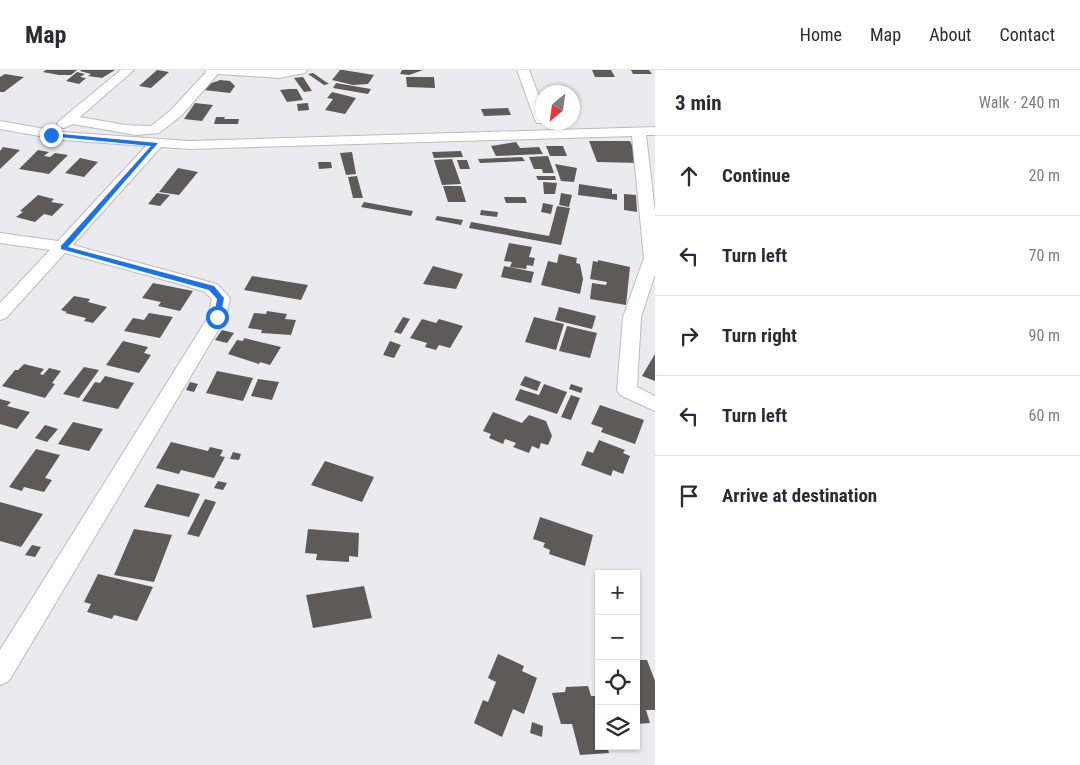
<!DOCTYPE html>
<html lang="en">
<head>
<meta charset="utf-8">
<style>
  body { margin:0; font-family:"Roboto Condensed",sans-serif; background:#f2f2f3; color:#2b2b33 }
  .controls { position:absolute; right:15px; bottom:15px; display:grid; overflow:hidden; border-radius:0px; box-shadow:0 1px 4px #0004 }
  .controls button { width:45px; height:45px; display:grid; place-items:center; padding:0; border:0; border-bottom:1px solid #e1e1e2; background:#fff; color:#2b2b33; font:25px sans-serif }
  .compass { position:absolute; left:535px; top:15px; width:45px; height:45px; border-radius:50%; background:#fff; box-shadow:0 1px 4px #0004; rotate:209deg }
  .stop { position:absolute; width:15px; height:15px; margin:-11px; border:4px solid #1a73e8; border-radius:50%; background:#fff }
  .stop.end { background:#1a73e8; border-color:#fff; box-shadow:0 1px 5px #0008 }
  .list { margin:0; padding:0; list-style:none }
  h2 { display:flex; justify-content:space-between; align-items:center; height:65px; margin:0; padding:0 20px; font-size:21px }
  h2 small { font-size:16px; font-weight:400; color:#7c7c81 }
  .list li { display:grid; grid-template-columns:32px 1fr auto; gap:15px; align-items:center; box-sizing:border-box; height:80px; padding:0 20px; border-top:1px solid #e1e1e2 }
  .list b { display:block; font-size:19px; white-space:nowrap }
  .list em { font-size:16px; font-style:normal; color:#7c7c81 }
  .icon { flex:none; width:28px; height:28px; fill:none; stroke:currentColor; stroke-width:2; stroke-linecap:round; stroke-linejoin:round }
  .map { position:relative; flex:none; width:655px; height:695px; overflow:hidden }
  header { display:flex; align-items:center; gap:30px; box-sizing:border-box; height:70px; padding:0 25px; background:#fff; border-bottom:1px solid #e1e1e2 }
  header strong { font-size:24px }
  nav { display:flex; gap:28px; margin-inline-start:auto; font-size:18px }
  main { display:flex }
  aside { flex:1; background:#fff }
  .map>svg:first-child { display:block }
  .building { fill:#5e5a59 }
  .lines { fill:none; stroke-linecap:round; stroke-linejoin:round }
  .street-casing { stroke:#bbbbc0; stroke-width:2 }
  .street { fill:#fff; fill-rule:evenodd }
  .route { fill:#1a73e8 }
</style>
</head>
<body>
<header>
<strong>Map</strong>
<nav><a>Home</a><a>Map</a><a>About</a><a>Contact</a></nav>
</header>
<main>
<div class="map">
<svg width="655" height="695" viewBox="0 0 655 695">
  <rect width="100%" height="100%" fill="#ebebef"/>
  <path class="building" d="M46,0H77L71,5H59L43,2Z
    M81,0H115L102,8L88,6L91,4L80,1Z
    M157,0L169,2L151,18L139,16Z
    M340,0H343L374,5L368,14L353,15L332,10Z
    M402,0H423L409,5L400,4Z
    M592,0H611L615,7H595Z
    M631,0H649L652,4H633Z
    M77,2L85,4L80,7L86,8L79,14L66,11Z
    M313,3L329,14L324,15L308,4Z
    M5,4L24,7L4,22H0V7Z
    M303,7L312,21L304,22L294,8Z
    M406,7H434L435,18L407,17Z
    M220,10L230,11L235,16L230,23L204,20L209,14Z
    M336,13L371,19L368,24L333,18Z
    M289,19H297L303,30L287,32L280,20Z
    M332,22L356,28L345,44L325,40L333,29L327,28Z
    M195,33L213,35L202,51L184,49Z
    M308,33L309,40L298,41L297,34Z
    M508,38L511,45L484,46L481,39Z
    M216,47H225L224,49H239L238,54H214Z
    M589,71H630L640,93L597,92Z
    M516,72L520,78L539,77L543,84L496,86L491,76Z
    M546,76H563L567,86H550Z
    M3,77L20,80L0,99V81Z
    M38,80L49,82L44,86L50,87L55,83L68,85L49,104L19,99Z
    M461,81L463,87L434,88L432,82Z
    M352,82L356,104L346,105L340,83Z
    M548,86L554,103H543L542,99H534L529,87Z
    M522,87L525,91L480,93L478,89Z
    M80,88L98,92L84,107L65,103Z
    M452,89L461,114L442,115L434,90Z
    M457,90H467L470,99H460Z
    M318,92H331L332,98L319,99Z
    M555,94L577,98L574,112L561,111Z
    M178,98L198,102L179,125L159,122Z
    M357,106L363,128H353L348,107Z
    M536,106H555L556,110H538Z
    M543,112L557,113L555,124H544Z
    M579,114L612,119V124H617V130L578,125Z
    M443,116H461L466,132H448Z
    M157,123L170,125L160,136L148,134Z
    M561,123L572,125L569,137L559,135Z
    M624,124L636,125L637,142L624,140Z
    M38,125L54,129L51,132L64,134L52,146L44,144L35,152L16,147L23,142L20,141Z
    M504,127H525L527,133H506Z
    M364,132L413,141L411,146L361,137Z
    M543,133L553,135L551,144L541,142Z
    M557,136L570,138L561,175L469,158L471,152L549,166Z
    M481,140L498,142L497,147L480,145Z
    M437,146L463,150L461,155L435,150Z
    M509,173L532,177L529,187L535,188L533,196L527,195L526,199L510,197L512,192L504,191Z
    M559,184L577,188L576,193L580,194L583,209L580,224L541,215L548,191L557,193Z
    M598,190L630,197L626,235L590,229L592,213L606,215L607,212L590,209L593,191L598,192Z
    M433,196L463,204L456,219L423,214Z
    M504,196L534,202L531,213L501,207Z
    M252,206L308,215L301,230L244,220Z
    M153,213L193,221L180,241L158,236L161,232L142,228Z
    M74,226L90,229L88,232L107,237L93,253L84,251L86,248L65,243L67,242L61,240Z
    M559,237L596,246L592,259L555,250Z
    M267,241L287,244L285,249L296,250L291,265L261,263L262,260L248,258L254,243L266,244Z
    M149,243L173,247L160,268L124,261L133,248L144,250Z
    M403,247L410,249L401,264L394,262Z
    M534,247L564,254L556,280L525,272Z
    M422,249L436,253L439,249L463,256L450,278L439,275L436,280L425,277L427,273L410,268Z
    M567,256L597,263L590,288L559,281Z
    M222,260L234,263L227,273L215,270Z
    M244,268L281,277L270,295L260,292L259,294L228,284L237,270L243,271Z
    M123,271L148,277L144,283L151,285L139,303L106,295Z
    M390,271L401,275L394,288L383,285Z
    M655,284V311L642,306Z
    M24,294L44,299L40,304L43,305L49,298L61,301L52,313L55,314L45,328L2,316L15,300H18Z
    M84,297L99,300L79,328L63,324Z
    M217,301L253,308L243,331L206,323Z
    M105,306L134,313L118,339L82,331L95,312L100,313Z
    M525,306L541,312L537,321L520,315Z
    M258,309L279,312L272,330L251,326Z
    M190,312L198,314L194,322L186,320Z
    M544,314L567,322L557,344L515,330L520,319L539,325Z
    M571,314L583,318L581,323L569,319Z
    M571,325L580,328L571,350L561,347Z
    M0,329L11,332L7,336L30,342L17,359L0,354Z
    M600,335L644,350L635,374L601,362L603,358L591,354Z
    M493,342L522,353L529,345L546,351L552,366L548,375L541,373L539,379L532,376L529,383L513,377L516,373L505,369L503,374L489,368L491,364L483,361Z
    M73,352L103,359L89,381L58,374Z
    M45,355L58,359L47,372L35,368Z
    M599,370L625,380L623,383L630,386L623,404L613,400L611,406L581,395L587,381L593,383Z
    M171,372L208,381L210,377L223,380L220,386L225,387L214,408L181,400L179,404L156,398Z
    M36,379L60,385L45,408L52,410L44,422L24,417L22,421L9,417Z
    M233,382L241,384L239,390L230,389Z
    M325,391L374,407L362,432L311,415Z
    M218,411L227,413L223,420L214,418Z
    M157,414L200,424L189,447L144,437Z
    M205,429L216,432L199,467L187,464Z
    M0,432L43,444L21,477L0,471Z
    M540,447L593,465L585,496L549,484L550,480L543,477L545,473L533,469Z
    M134,459L172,465L154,512L114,505Z
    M308,459L359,463L358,487L349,486V492L316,490L317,484L305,483Z
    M32,475L41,477L35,487L25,485Z
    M98,504L153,517L137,551L114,545L112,549L87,542L91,534L84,532Z
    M364,516L372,548L313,558L306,525Z
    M498,584L524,596L522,601L537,608L524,644L513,639L502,667L474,653L483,630L488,632L496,612L488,608Z
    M636,590H647L655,611V640H646L650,653L636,654Z
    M588,616L591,626H598L599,629V676H607L609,683L580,685L572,654H561L552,623L565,622L566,617Z
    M532,652L543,656L542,667L530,663Z"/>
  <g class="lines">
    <g class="street-casing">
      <path id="street" d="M121,0H134L80,47L125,55L151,56L171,40L206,2L205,0H307L305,3L279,8L218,4L181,46L159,63L136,65L73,54L64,58L59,57L57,54L59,51Z
        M517,0H529L542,34V52L547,53H537L535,50Z
        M0,51L62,62L190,71L655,57V65H646L655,142V204L641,247L637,317L655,326V341L620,325L617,320L623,247L644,188L632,66L190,79L161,77L73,175L217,214L230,228L226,247L9,611L0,615V580L208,247L212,229L205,222L183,215L65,183L6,248L0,250V233L50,180L0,173V163L58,171L146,76L62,70L0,59Z"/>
    </g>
    <use href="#street" class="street"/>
  </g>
  <path class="route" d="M51,63L158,73L68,177L214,216L224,228L220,249L214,247L217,229L209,220L61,179V176L151,76L49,66Z"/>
</svg>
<div class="controls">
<button>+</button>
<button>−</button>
<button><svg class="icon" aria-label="locate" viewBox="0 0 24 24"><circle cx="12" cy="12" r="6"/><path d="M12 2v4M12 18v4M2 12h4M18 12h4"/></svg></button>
<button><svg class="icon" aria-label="layers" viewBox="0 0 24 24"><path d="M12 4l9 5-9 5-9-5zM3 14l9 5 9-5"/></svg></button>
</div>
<svg class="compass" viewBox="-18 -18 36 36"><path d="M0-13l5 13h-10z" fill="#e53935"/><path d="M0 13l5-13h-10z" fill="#7c7c81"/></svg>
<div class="stop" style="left:217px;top:247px"></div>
<div class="stop end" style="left:51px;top:65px"></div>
</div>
<aside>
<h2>3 min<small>Walk · 240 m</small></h2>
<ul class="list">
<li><svg class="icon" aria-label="ahead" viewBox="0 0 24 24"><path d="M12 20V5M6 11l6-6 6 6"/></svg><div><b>Continue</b></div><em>20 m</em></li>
<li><svg class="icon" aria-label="left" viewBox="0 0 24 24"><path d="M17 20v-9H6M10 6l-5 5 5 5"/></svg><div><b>Turn left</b></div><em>70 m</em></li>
<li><svg class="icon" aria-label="right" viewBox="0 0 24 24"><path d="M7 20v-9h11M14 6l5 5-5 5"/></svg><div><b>Turn right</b></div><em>90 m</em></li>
<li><svg class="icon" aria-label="left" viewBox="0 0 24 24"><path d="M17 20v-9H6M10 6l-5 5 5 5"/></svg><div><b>Turn left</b></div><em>60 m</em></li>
<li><svg class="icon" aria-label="arrive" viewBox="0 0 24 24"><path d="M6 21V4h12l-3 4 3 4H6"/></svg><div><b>Arrive at destination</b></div></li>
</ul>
</aside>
</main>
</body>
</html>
